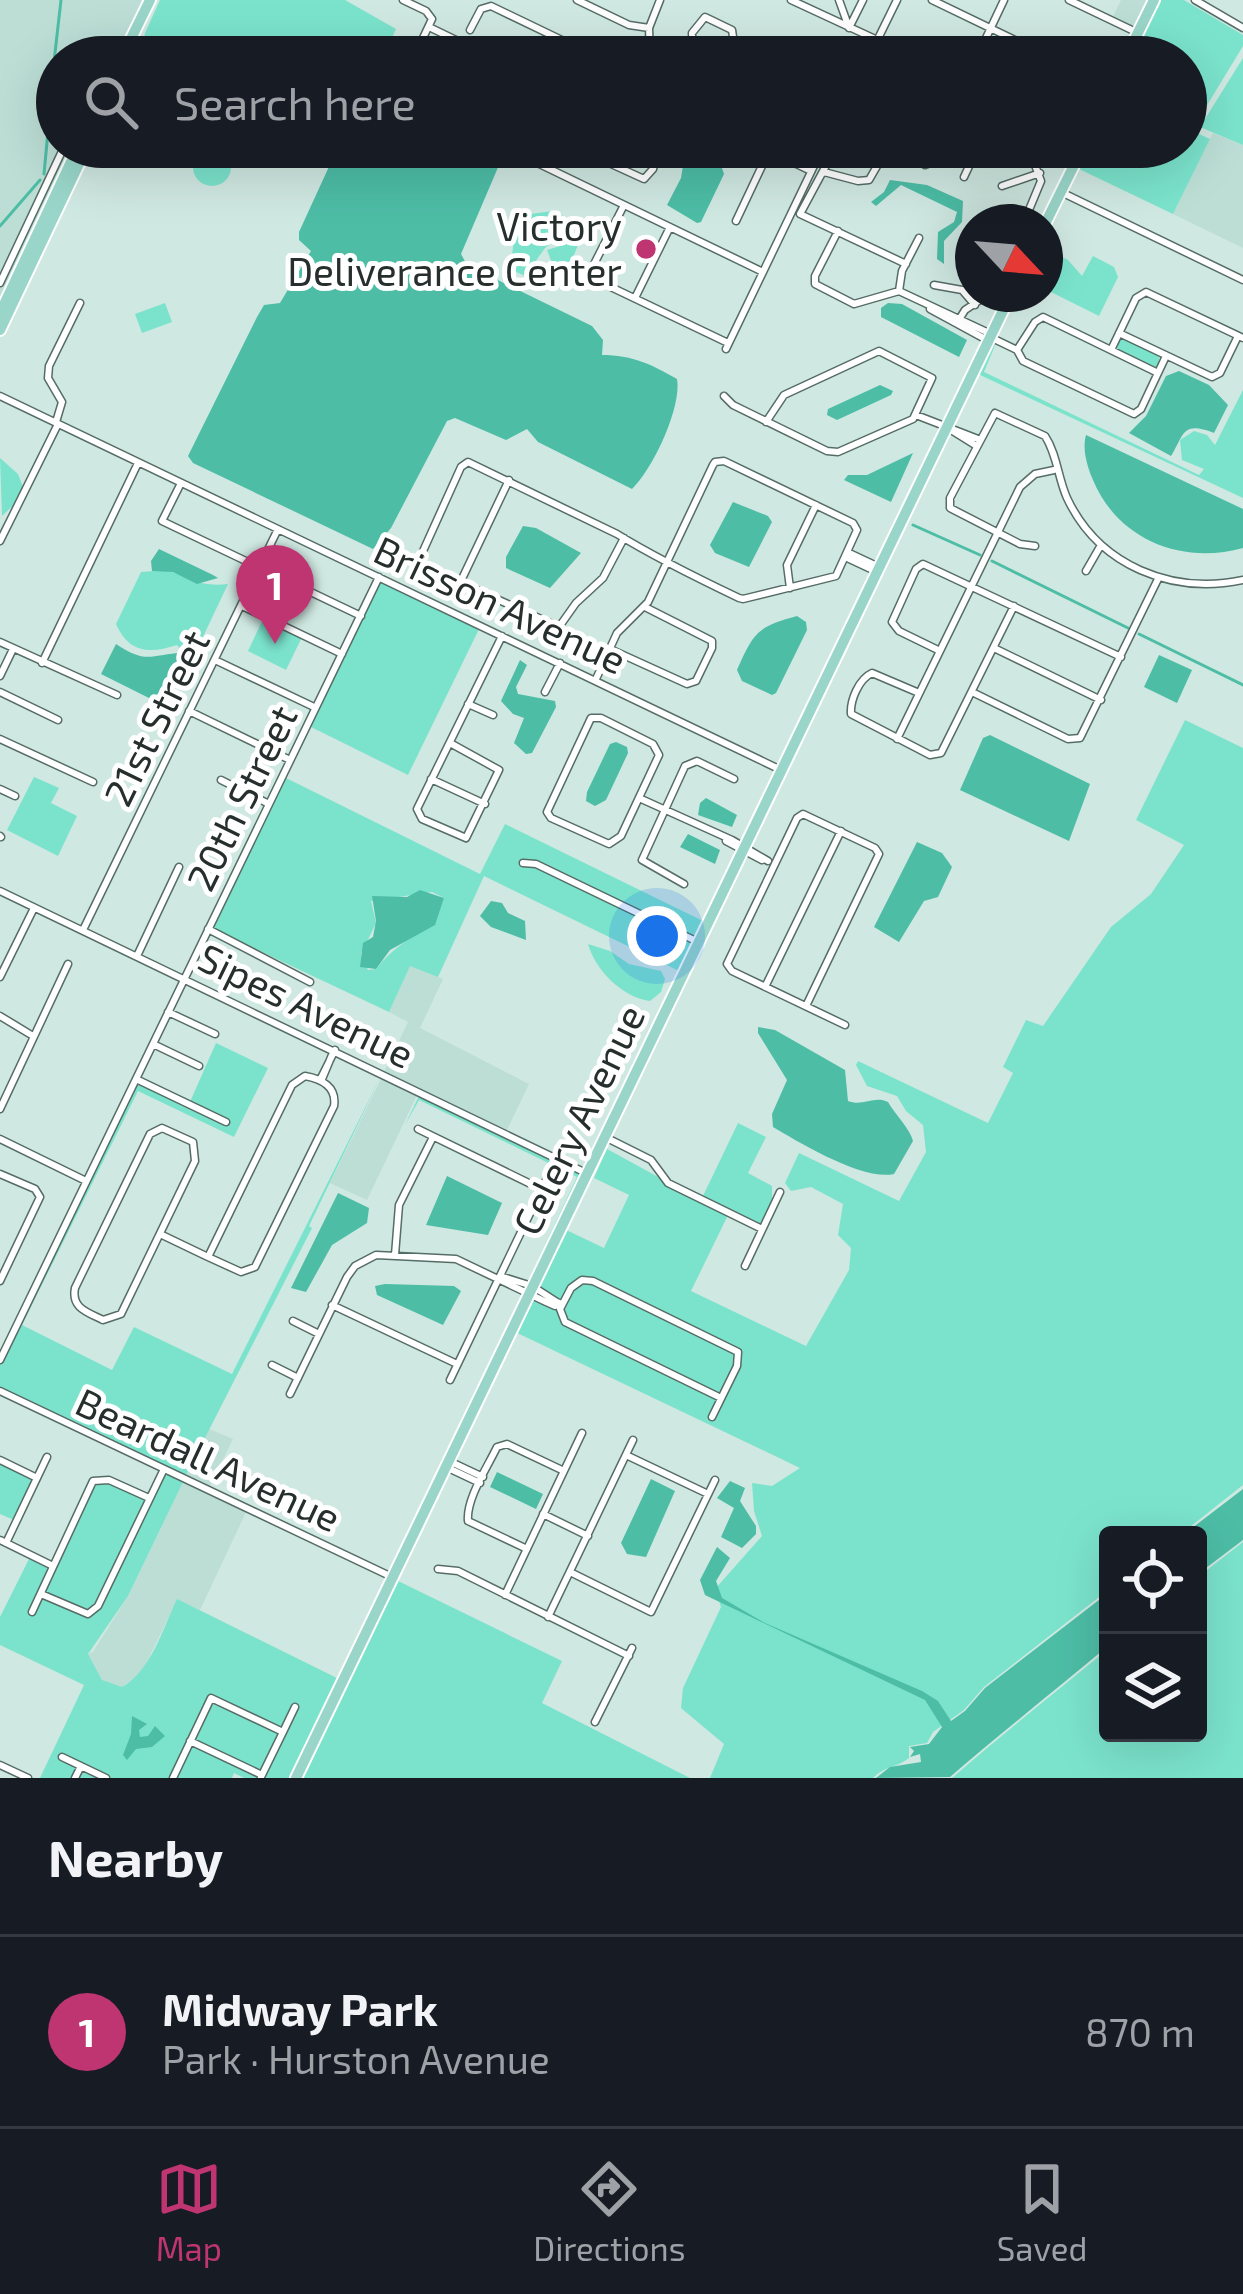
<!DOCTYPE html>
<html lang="en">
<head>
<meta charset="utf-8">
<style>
  body { margin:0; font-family:"Exo 2",sans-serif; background:#242831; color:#f1f3f6 }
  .controls { position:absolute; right:36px; bottom:36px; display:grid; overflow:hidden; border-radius:12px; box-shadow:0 12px 48px #0002 }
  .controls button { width:108px; height:108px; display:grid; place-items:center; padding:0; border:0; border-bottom:3px solid #363941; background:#171b24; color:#f1f3f6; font:60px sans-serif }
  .compass { position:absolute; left:955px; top:204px; width:108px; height:108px; border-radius:50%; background:#171b24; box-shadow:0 12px 48px #0002; rotate:116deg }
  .you { position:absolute; left:657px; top:936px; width:42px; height:42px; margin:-30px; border:9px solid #fff; border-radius:50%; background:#1a73e8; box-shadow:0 0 0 18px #1a73e833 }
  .badge { display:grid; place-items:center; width:78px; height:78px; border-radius:50%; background:#be3572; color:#fff; font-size:39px; font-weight:700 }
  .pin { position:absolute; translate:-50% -99px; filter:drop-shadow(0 3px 6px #0008) }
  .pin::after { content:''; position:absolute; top:63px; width:42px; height:36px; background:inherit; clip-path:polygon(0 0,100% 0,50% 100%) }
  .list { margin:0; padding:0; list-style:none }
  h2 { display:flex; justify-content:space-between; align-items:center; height:156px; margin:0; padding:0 48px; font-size:51px }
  h2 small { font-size:39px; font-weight:400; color:#9ea1a6 }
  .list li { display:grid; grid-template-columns:78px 1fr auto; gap:36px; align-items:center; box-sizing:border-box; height:192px; padding:0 48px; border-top:3px solid #363941 }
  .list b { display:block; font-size:45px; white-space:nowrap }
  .list p { margin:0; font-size:39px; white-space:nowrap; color:#9ea1a6 }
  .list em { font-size:39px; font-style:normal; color:#9ea1a6 }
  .icon { flex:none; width:66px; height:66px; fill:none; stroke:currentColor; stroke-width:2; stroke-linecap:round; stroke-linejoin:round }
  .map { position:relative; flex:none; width:1243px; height:1778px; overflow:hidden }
  .search { position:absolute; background:#171b24; box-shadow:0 12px 48px #0002; left:36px; right:36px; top:36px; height:132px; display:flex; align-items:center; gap:30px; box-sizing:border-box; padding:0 42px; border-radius:66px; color:#9ea1a6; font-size:45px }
  .sheet { height:348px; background:#171b24 }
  nav { display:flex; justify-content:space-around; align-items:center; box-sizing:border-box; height:168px; border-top:3px solid #363941; background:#171b24; font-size:33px; color:#9ea1a6 }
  nav a { display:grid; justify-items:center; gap:6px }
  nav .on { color:#be3572 }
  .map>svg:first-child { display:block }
  .built { fill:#bcded5 }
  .green { fill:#7be3cc; fill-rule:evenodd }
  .water { fill:#4dbda6 }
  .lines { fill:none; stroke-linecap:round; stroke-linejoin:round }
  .stream { stroke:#4dbda6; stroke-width:3 }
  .minor-casing { stroke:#566c66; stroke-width:9 }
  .major-casing { stroke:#fff; stroke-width:14 }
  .minor { stroke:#fff; stroke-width:6 }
  .major { stroke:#99d6c9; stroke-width:10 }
  .poi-dot { fill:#be3572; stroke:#fff; stroke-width:4.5 }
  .labels { text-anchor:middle; stroke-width:10; stroke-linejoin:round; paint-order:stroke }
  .poi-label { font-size:39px; fill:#262f2d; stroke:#fff; text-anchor:end }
  .street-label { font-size:39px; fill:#262f2d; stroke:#fff }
</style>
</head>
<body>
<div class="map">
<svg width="1243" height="1778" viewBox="0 0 1243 1778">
  <rect width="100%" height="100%" fill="#cfe8e1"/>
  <path class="built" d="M0,0H148L121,57H57V147H76L0,299Z
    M1121,0H1152L1137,31L1112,19Z
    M1213,133L1243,145V248L1173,214Z
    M410,965L443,979L420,1028L529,1084L506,1132L384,1072L408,1022L389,1012Z
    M382,1077L417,1095L367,1200L330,1183Z
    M209,1429L233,1439L209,1488L185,1477Z
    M184,1480L247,1510L200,1610L177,1600L142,1672L122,1687L110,1685L102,1680L88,1654L93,1652L128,1596Z"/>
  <path class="green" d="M160,0H345L396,29L383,57H322L259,38L248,43L238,57H141L145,33Z
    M1160,0H1184L1243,35V46L1195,125L1186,120V57H1133Z
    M1243,58V145L1200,127Z
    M1186,128L1210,139L1173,214L1079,169L1089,147H1186Z
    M193 167a19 19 0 1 1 38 0a19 19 0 1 1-38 0Z
    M553,211L562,214L566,232L575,233L579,242L569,268L563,262L552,263L547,250L560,246L566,233L545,248L525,276L510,269L516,226L523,215Z
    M1045,248L1068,260L1082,276L1093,256L1114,267L1118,277L1099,316L1045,289Z
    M165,303L172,322L142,333L135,314Z
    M1124,337L1160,355L1157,368L1117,350L1119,339Z
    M991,340L996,343L984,372L1199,475L1204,469L1182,460L1180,440L1194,431L1207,435L1215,445L1243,390V498L976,373Z
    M0,458L18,474L23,487L16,503L2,516Z
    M167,570C193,579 200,587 228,584L191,662L177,645C149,654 129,653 116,624L141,572Z
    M380,580L480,627L408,775L309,726Z
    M263,619L302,637L286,670L248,651Z
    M1185,720L1243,748V1485L1181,1534L1108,1535V1590L984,1687L964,1710L933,1732L927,1743L909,1746V1758C896,1768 885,1766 873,1778H710L724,1744L681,1708L683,1688L721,1607L715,1589L762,1536L754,1511L752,1483L772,1486L800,1468L513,1331L562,1228L604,1248L629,1195L594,1178L607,1149L728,1215L691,1291L806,1346L849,1270L851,1248L838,1235L843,1204L811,1187L791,1191L785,1183L799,1153L899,1201L926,1152L923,1125L906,1111L897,1096L867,1086L856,1065L858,1061L988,1123L1013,1073L1003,1067L1026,1020L1043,1026L1111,927L1151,894L1184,845L1136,820Z
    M34,777L59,788L51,803L77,816L58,856L7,830Z
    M284,777L480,874L505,824L705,922L697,940L535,866L695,943L681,972L484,876L438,977L410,966L389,1012L211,928ZM432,892L444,898L434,925C410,937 393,948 376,969L368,970L361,954L376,923L371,901Z
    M588,944L610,951L629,964L661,971L665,979L661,992L650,1001C621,997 595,969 588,944Z
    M216,1043L268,1068L234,1137L138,1091L22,1325L112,1370L134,1327L232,1374L381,1076L309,1226L312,1228L185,1477L0,1389V1365L137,1082L228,1124L189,1104Z
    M419,1096L583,1176L529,1287L527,1283L577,1177L419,1100L405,1125Z
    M738,1123L766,1137L748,1173L772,1186V1202L760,1226L702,1198Z
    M0,1462L34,1479L14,1520L0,1514Z
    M165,1471L184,1480L128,1596L88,1654L102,1680L122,1687C151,1671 163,1628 177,1599L341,1680L294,1778H244L234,1773L232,1778H40L84,1685L0,1645V1617L30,1557L49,1566L42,1597L79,1615H90L99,1607Z
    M108,1481L146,1499L96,1604L87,1612L43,1594L95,1483Z
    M1243,1542V1778H952C1001,1735 1056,1692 1108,1649V1733H1198V1577Z
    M394,1579L562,1661L542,1703L690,1778H298Z"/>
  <path class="water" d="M338,147H482L502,158L461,254L467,265L592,326L603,340L602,355C632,355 651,364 677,379C682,407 653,469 632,489L538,442L527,429L506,440L455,418L447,421L391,528L373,549L193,463L188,456L257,317L264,305L280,303L311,251L299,240V232Z
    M686,147H715L724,174L701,222L697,223L667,205L681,178Z
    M890,180L927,185L963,201L962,222L944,241V264L937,259L938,232L954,222L957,212L901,185L876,206L871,202L884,192Z
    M888,303L902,304L967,340L959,357L881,317V308Z
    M1179,371L1209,385L1228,405L1214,433C1181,420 1184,436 1171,456L1129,433L1146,416L1166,376Z
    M880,385L893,391L891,395L837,420L827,415L828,409Z
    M1086,435L1243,509V548C1182,565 1118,540 1093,480C1087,466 1082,449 1086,435Z
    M913,453L891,502L844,480L848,475H867Z
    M733,502L768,516L772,522L749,567L715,553L710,545Z
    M523,526L536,528L581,553L550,588L506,568V557Z
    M159,549L213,575L218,578L197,584L173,572L152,571L151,561Z
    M797,616L806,622L807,630L776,693L772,695L742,681L737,670C754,632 757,627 797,616Z
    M116,644C144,662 146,657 177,653L179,664L159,703L101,674Z
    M1159,655L1192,670L1177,703L1144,687Z
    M520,660L527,665L516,687L518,694L555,701L556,707L532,753L526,754L514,743L524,718L513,714L501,701Z
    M990,735L1090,784L1069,841L960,790L983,738Z
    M616,742L627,747L628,753L606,800L595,806L586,801L587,792L610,744Z
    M706,798L737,815L732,827L698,815L700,803Z
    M688,834L720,850L715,864L680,847Z
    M917,842L942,853L952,867L938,897L924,901L899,942L874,927Z
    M420,890L444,898L435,925L390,950L376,969L360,967L363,943L373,937L376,921L372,896L407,897Z
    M491,901L502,903L508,913L525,921L526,940L491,927L480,916Z
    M758,1027L775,1030L845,1070L848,1101C863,1107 874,1095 888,1102C895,1114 910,1129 913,1141L894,1174C863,1181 800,1143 773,1127L772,1114L787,1080L758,1033Z
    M447,1176L502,1203L488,1235L426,1225Z
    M338,1193L369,1208L367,1223L332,1245L306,1292L291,1288Z
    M385,1284L454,1286L461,1291L443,1325L377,1295L375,1286Z
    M497,1472L543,1494L536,1509L490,1487Z
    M651,1479L675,1491L646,1557L627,1554L621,1543Z
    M730,1481L745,1488L740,1501L756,1526V1534L742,1548L721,1537L734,1508L717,1498Z
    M1243,1489V1540L1198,1574V1535H1183Z
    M717,1547L730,1558L716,1581L722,1598L765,1623L922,1691L938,1701L951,1721L965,1711L985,1688L1108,1593V1646C1055,1690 1000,1734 950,1777L876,1778L890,1767L921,1762L920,1754L910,1757L914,1751L910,1747L929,1744L942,1727L925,1700L705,1595L700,1580Z
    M132,1716L147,1724L139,1730L140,1737L148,1736L155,1726L165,1736L152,1747L136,1749L127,1760L123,1755L131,1734Z"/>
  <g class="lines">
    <path class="stream" d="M51,88L61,0
      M44,174L51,99
      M0,226L40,180
      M913,525L980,555
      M992,561L1128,628
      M1139,634L1243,685"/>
    <g class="minor-casing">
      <path id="minor" d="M403,0L426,11L432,19L414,57
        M577,0L629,25L649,28
        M791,0L914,57
        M839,0L848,25
        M932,0L1050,57
        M1069,0L1138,33
        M1195,0L1243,28
        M429,27L491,57
        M849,28L863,0
        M470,30L481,9L491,6L597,57
        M736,50L761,48
        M650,57L649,28L660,0
        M693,57L692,33L705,17L732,30L736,57
        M869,57L897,0
        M977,57L1004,0
        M574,147L644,179L653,169L659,147
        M761,147L811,171
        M836,147L800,214L906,264
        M1013,147L1033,160L1041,181L1024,222
        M527,158L763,272
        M928,158L923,160L925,165L930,163L933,147
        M824,172L858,181L869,180L888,147
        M964,177L978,147
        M1002,186L1040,173
        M1063,193L1243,280
        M986,218L993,222
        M736,221L769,151
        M838,231L815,276V284L854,304L899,291
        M967,254L973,257
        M569,267L728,343
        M588,276L624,205
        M0,283L64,147
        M934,285L962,290L975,305
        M899,291L991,334
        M899,291L902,271L919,238
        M635,298L670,227
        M930,309L987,340
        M960,318L965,310L989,294
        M1119,333L1212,377L1220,373L1238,336
        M990,337L1017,350L1023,361L1134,414L1141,409L1166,356
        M726,349L823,147
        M1017,350L1035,322L1043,317L1156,372
        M1111,350L1136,298L1146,292L1243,338
        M0,396L781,770
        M724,396L733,405L827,451L838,452L913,419L932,378L879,351L784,395L766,422
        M916,415L978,439
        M56,422L62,402L48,378L49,366L80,303
        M951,430L975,445
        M181,483L162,521L361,616
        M0,541L58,424
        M1035,546L1020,544L950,508V498L995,413L1045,436C1057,454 1058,478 1067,498C1099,566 1172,595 1243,580
        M847,552L879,567
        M845,557L875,571
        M1086,571L1101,545
        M460,583L509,480
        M790,588L787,565L816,505
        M242,606L342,654
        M0,642L117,695
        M994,648L1101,700
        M610,649L687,684L696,681L712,648V641L645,607
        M940,651L899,631L892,622L916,569L923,564L1121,657
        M215,660L314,707
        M42,663L138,463
        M0,676L13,649
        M596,679L617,633L648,602L713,465L715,462L724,461L853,523L857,530L836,576L743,599L739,598C697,578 656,558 617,534L468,462L461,467L419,560L423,566L559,627L576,603L603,578L624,538
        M0,692L58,720
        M545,692L560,663
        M972,692L1068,739L1080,738L1158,579
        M919,693L872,673C859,679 850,700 851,714L930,755L941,753L1014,606
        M468,704L493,715
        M189,711L290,760
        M591,718H601L653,744L659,755L621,836L609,844L551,818L547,812Z
        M0,739L93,782
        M897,739L1020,487L1035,474L1054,470
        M450,743L499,770L466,838L422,819L417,809L502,636
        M431,779L485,804
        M221,780L269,804
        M0,789L15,796
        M639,798L732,840L768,861
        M0,836L1,837
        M726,841L762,860
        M523,863L536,864L698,942
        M684,884L642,860L685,766L697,761L734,779
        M0,891L586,1173
        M208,929L310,982
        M83,930L278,529
        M137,956L179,867
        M0,977L34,908
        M765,987L841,831
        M806,1006L879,854L875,848L803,814L797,818L727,964L732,971L845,1025
        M168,1012L215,1034
        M0,1016L33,1036
        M153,1044L199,1066
        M136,1079L226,1122
        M322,1079L332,1055
        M320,1080L335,1050
        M0,1109L68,964
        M162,1128L193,1142L195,1161L121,1314L103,1320C87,1312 71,1308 75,1288L150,1134Z
        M418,1129L541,1189
        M607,1138L651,1160L668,1183L762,1229
        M0,1139L86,1181
        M0,1174L35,1189L40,1197L0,1281
        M160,1234L208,1257L292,1085L305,1076C322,1079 337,1087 334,1106L255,1267L241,1272L208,1257
        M395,1255L399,1205L433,1137
        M745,1266L780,1192
        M503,1277L532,1286L560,1304
        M332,1305L457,1364
        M293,1321L319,1334
        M0,1360L379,577
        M272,1365L298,1378
        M450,1380L547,1178
        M0,1391L392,1577
        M290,1394L347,1277L355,1266L376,1255L456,1259L546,1302L555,1306L559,1303
        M712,1417L737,1366L738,1352L593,1281L582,1280L571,1288L560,1309L565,1322L721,1398
        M626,1455L708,1494
        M0,1460L37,1478
        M449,1461L483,1477
        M446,1467L480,1483
        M543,1514L588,1536
        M0,1540L51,1565
        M6,1543L47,1457
        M527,1549L468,1521C466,1499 487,1468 497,1447L507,1444L564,1471
        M438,1569L458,1571L629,1656
        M570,1572L651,1612L715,1480
        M41,1594L88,1614L98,1606L164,1469
        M505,1595L582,1433
        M32,1612L93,1481L109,1480L149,1498
        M548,1617L633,1440
        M595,1722L632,1648
        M190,1741L262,1775
        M62,1757L106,1778
        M0,1765L28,1778
        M261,1777L283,1732
        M75,1778L81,1766
        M173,1778L211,1698L283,1732L295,1707"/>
    </g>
    <g class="major-casing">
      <path id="major" d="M122,57L150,0
        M1126,57L1154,0
        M1045,224L1083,147
        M0,313L78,147
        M0,330L87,147
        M296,1778L1011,294"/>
    </g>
    <use href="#minor" class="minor"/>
    <use href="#major" class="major"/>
  </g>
  <circle class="poi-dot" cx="646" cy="249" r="12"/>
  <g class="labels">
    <g class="poi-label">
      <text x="622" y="241">Victory<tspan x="622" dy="45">Deliverance Center</tspan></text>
    </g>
    <g class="street-label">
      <text transform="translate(500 605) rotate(25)" y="14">Brisson Avenue</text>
      <text transform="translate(157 718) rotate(-64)" y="14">21st Street</text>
      <text transform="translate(242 798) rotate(-64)" y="14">20th Street</text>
      <text transform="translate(306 1006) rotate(26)" y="14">Sipes Avenue</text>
      <text transform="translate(579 1120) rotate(-64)" y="14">Celery Avenue</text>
      <text transform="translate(208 1460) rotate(25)" y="14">Beardall Avenue</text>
    </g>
  </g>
</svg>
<div class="controls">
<button><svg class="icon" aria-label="locate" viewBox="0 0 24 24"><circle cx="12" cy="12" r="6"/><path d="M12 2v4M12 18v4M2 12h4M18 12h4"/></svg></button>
<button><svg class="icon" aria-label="layers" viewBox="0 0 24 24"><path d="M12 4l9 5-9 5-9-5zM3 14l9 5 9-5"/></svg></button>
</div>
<svg class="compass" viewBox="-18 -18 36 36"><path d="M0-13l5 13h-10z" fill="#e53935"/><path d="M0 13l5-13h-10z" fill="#9ea1a6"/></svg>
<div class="you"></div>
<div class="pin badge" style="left:275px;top:644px">1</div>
<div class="search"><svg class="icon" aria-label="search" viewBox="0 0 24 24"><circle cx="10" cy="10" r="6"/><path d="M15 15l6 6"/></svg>Search here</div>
</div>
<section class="sheet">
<h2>Nearby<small></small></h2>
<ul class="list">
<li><span class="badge">1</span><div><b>Midway Park</b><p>Park · Hurston Avenue</p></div><em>870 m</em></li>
</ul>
</section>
<nav>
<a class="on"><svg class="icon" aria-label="map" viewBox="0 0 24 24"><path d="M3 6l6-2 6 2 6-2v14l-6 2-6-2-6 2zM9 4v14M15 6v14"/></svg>Map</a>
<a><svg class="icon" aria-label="directions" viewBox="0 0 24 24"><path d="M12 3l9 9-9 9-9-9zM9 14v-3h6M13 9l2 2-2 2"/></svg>Directions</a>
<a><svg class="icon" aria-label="saved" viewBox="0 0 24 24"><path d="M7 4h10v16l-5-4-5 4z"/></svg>Saved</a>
</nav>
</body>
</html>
